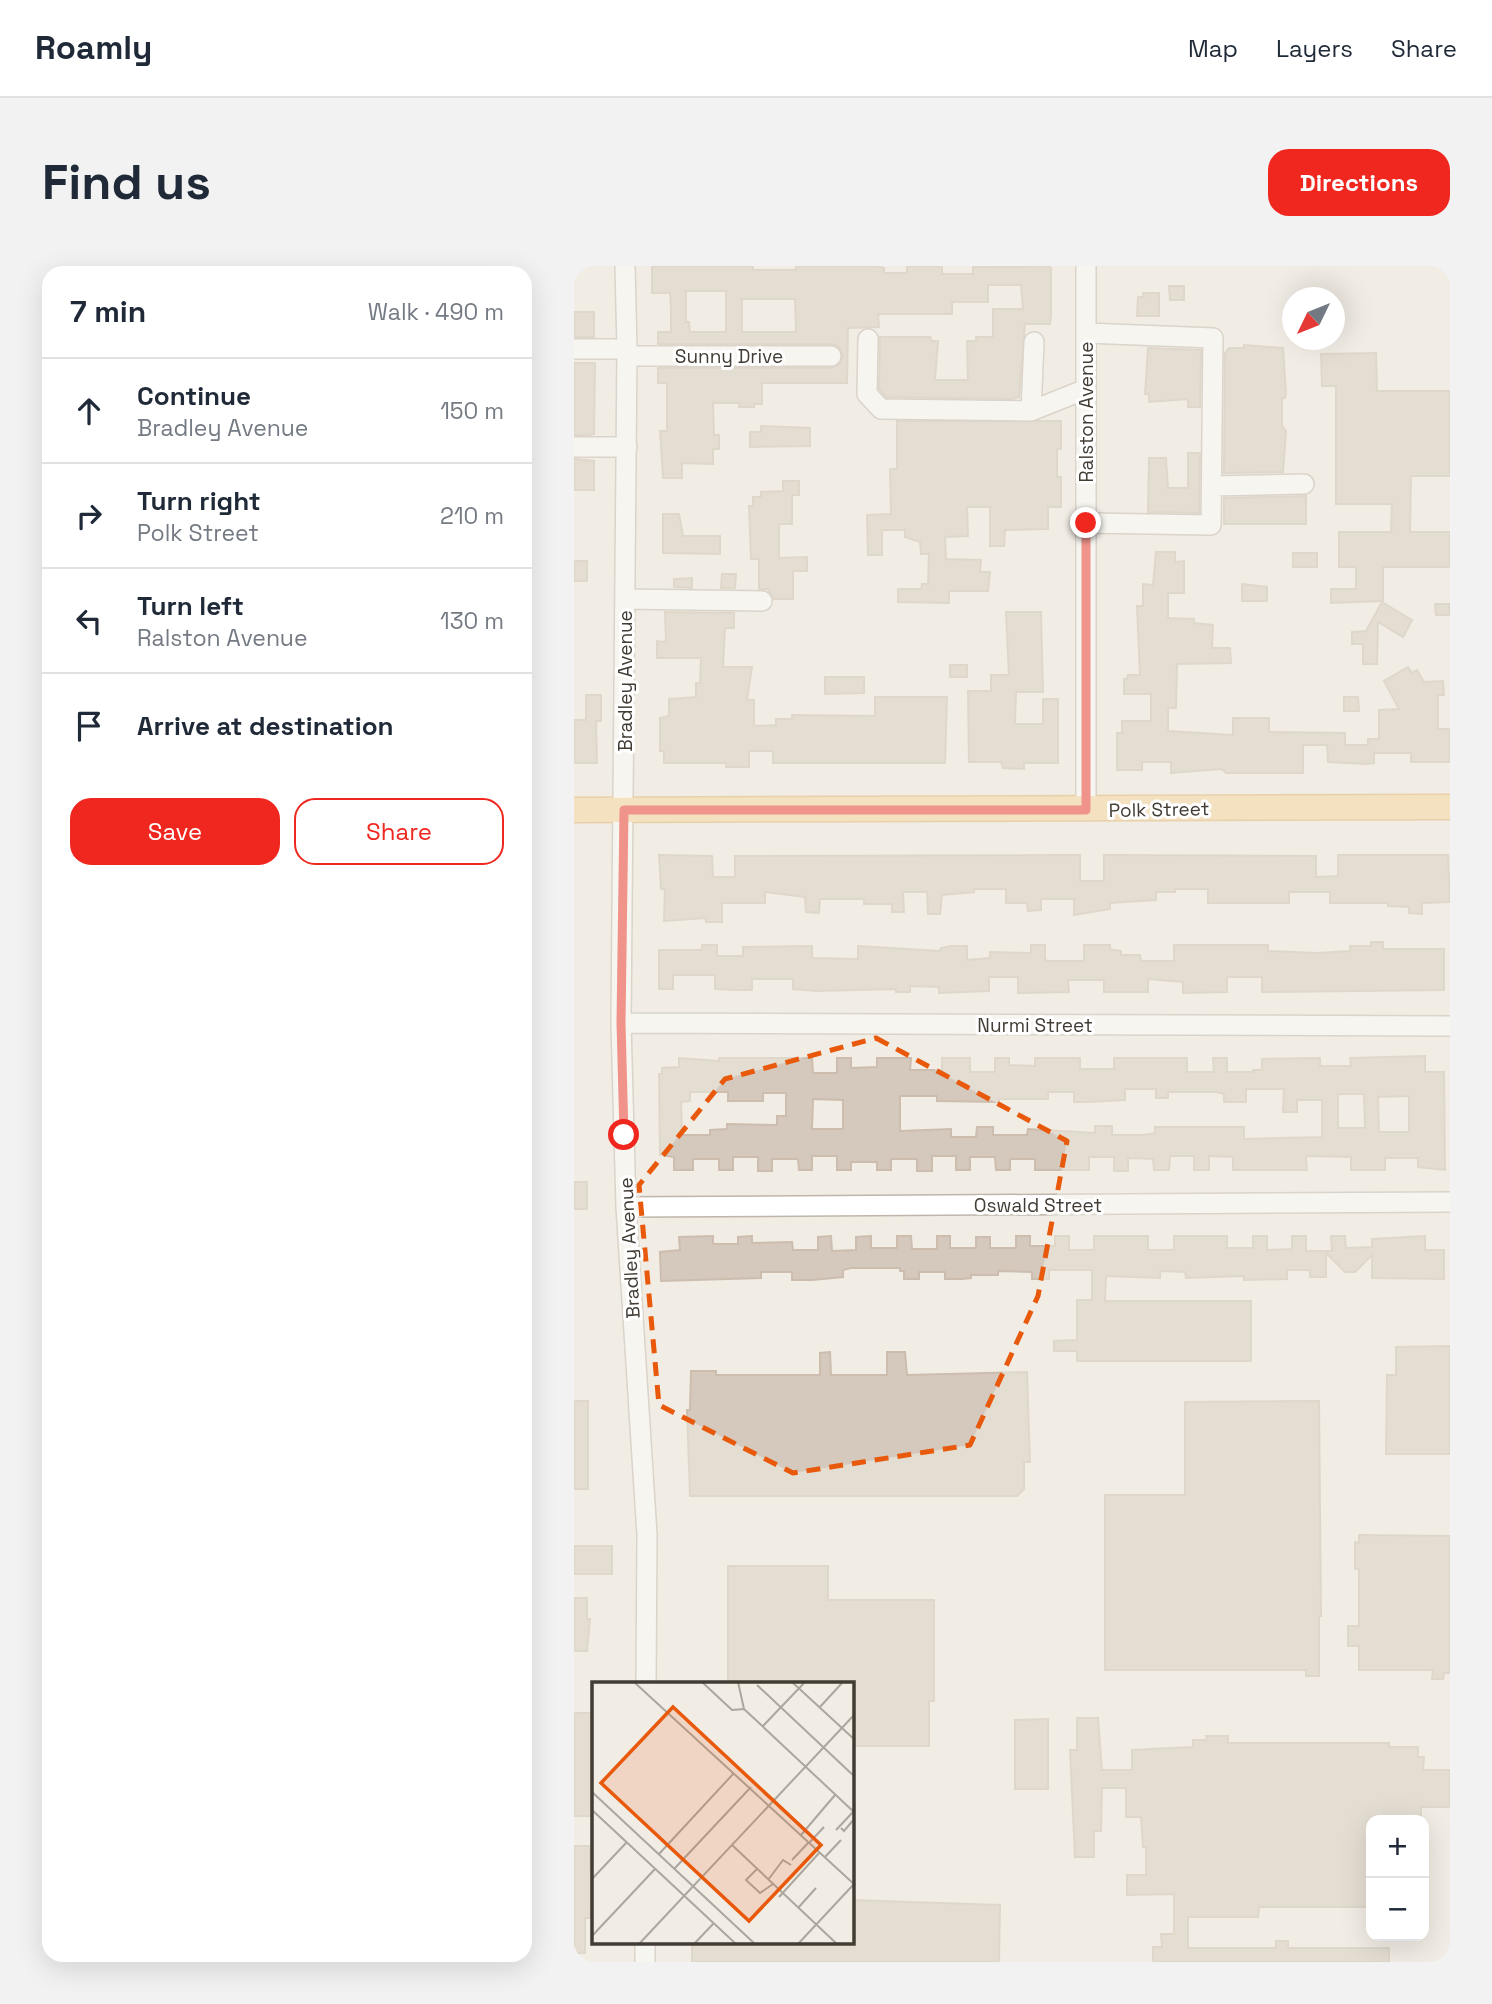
<!DOCTYPE html>
<html lang="en">
<head>
<meta charset="utf-8">
<style>
  body { margin:0; font-family:"Space Grotesk",sans-serif; background:#f2f2f3; color:#1f2937 }
  .controls { position:absolute; right:21px; bottom:21px; display:grid; overflow:hidden; border-radius:14px; box-shadow:0 7px 28px #0002 }
  .controls button { width:63px; height:63px; display:grid; place-items:center; padding:0; border:0; border-bottom:2px solid #e0e1e3; background:#fff; color:#1f2937; font:35px sans-serif }
  .compass { position:absolute; left:708px; top:21px; width:63px; height:63px; border-radius:50%; background:#fff; box-shadow:0 7px 28px #0002; rotate:227deg }
  .stop { position:absolute; width:21px; height:21px; margin:-16px; border:5px solid #ef271e; border-radius:50%; background:#fff }
  .stop.end { background:#ef271e; border-color:#fff; box-shadow:0 2px 7px #0008 }
  .list { margin:0; padding:0; list-style:none }
  h2 { display:flex; justify-content:space-between; align-items:center; height:91px; margin:0; padding:0 28px; font-size:30px }
  h2 small { font-size:23px; font-weight:400; color:#747a83 }
  .list li { display:grid; grid-template-columns:46px 1fr auto; gap:21px; align-items:center; box-sizing:border-box; height:105px; padding:0 28px; border-top:2px solid #e0e1e3 }
  .list b { display:block; font-size:26px; white-space:nowrap }
  .list p { margin:0; font-size:23px; white-space:nowrap; color:#747a83 }
  .list em { font-size:23px; font-style:normal; color:#747a83 }
  .actions { display:flex; gap:14px; padding:21px 28px }
  .actions a { flex:1; padding:16px 0; border:2px solid #ef271e; border-radius:21px; text-align:center; font-size:24px; color:#ef271e }
  .actions .main { background:#ef271e; color:#fff }
  .icon { flex:none; width:38px; height:38px; fill:none; stroke:currentColor; stroke-width:2; stroke-linecap:round; stroke-linejoin:round }
  .map { position:relative; flex:none; width:876px; height:1696px; overflow:hidden; border-radius:21px }
  header { display:flex; align-items:center; gap:42px; box-sizing:border-box; height:98px; padding:0 35px; background:#fff; border-bottom:2px solid #e0e1e3 }
  header strong { font-size:33px }
  nav { display:flex; gap:38px; margin-inline-start:auto; font-size:24px }
  .intro { display:flex; align-items:center; justify-content:space-between; box-sizing:border-box; height:168px; padding:0 42px }
  h1 { margin:0; font-size:49px }
  .button { padding:18px 32px; border-radius:21px; background:#ef271e; color:#fff; font-size:24px; font-weight:700 }
  main { display:flex; gap:42px; padding:0 42px }
  aside { flex:1; background:#fff; border-radius:21px; box-shadow:0 7px 28px #0002 }
  .map>svg:first-child { display:block }
  .building { fill:#d5c9bd; stroke:#ccbdae; stroke-width:2; fill-rule:evenodd }
  .lines { fill:none; stroke-linecap:round; stroke-linejoin:round }
  .minor-casing { stroke:#bfb5ab; stroke-width:22 }
  .major-casing { stroke:#ddad67; stroke-width:27 }
  .minor { stroke:#fff; stroke-width:19 }
  .major { stroke:#f9d296; stroke-width:24 }
  .route { stroke:#ef271e; stroke-width:9 }
  .marked { fill:none; stroke:#e8590c; stroke-width:5; stroke-dasharray:14 9; stroke-linejoin:round }
  .labels { text-anchor:middle; stroke-width:6; stroke-linejoin:round; paint-order:stroke }
  .street-label { font-size:19px; fill:#433c35; stroke:#fff }
  .inset-road { fill:none; stroke:#aba69e; stroke-width:2 }
  .view { fill:#e8590c; fill-opacity:0.15; stroke:#e8590c; stroke-width:3.5 }
  .inset-edge { fill:none; stroke:#433c35; stroke-width:3.5 }
</style>
</head>
<body>
<header>
<strong>Roamly</strong>
<nav><a>Map</a><a>Layers</a><a>Share</a></nav>
</header>
<div class="intro"><h1>Find us</h1><a class="button">Directions</a></div>
<main>
<aside>
<h2>7 min<small>Walk · 490 m</small></h2>
<ul class="list">
<li><svg class="icon" aria-label="ahead" viewBox="0 0 24 24"><path d="M12 20V5M6 11l6-6 6 6"/></svg><div><b>Continue</b><p>Bradley Avenue</p></div><em>150 m</em></li>
<li><svg class="icon" aria-label="right" viewBox="0 0 24 24"><path d="M7 20v-9h11M14 6l5 5-5 5"/></svg><div><b>Turn right</b><p>Polk Street</p></div><em>210 m</em></li>
<li><svg class="icon" aria-label="left" viewBox="0 0 24 24"><path d="M17 20v-9H6M10 6l-5 5 5 5"/></svg><div><b>Turn left</b><p>Ralston Avenue</p></div><em>130 m</em></li>
<li><svg class="icon" aria-label="arrive" viewBox="0 0 24 24"><path d="M6 21V4h12l-3 4 3 4H6"/></svg><div><b>Arrive at destination</b></div></li>
</ul>
<div class="actions"><a class="main">Save</a><a>Share</a></div>
</aside>
<div class="map">
<svg width="876" height="1696" viewBox="0 0 876 1696">
  <rect width="100%" height="100%" fill="#f1ece4"/>
  <path class="building" d="M78,0H179V4H222V0H301L310,2V7H333V0H368V8H399V1L474,0L477,2V50L476,58H451L445,131L438,133L312,131L305,123L306,71H356L358,75H364L361,114H394L393,75H402V71H419V43H449L447,19H414V36H378V48H304L305,61L274,62L273,117H188V138H180V141H165V137H139L140,169H145V183H139V198L108,197V212H89L86,165H93V117H84V102H257L267,97L269,89L264,80L257,78H84V66H97V43L96,27H78ZM112,25H152V66H116L115,56H112ZM168,33H221L222,66H168Z
    M595,20H610V34H596Z
    M569,27H585V50H563L564,31H570Z
    M0,46H20V71H0Z
    M670,79L709,82L712,127L711,132H708V160L712,165L709,206L650,207L651,87L655,82H670Z
    M574,82L627,84L626,141H614V133L575,136V128H571Z
    M802,87L803,125H876V210H837L836,266H876V301H809V335L757,337V323H782V301H765V266H817L818,238H762V120H748L747,88Z
    M0,97H21L20,168L16,169H0Z
    M323,155H487V183H483V211H487V241H474V263L431,264L430,280H416V241H393L394,270L371,271L372,293L407,294L406,306H416L414,325H375V337L324,336V323H347L348,318H354L355,288H347L346,276L331,271V264H308V289H294L293,249L317,248L316,203H323Z
    M187,160L236,162V180L176,181V166H187Z
    M614,187H626L625,247L574,246L575,192H592L594,222H614Z
    M0,193L20,195V224H0Z
    M209,215H225V229H218V258H205V292L233,291V305H219V333H200L194,323H185V293H177L175,240H179V231H187V226L209,225Z
    M732,230V258H650V232Z
    M89,248H105L109,270H146V288L89,287Z
    M582,286H601V296L610,295V327H594V352L620,353V357L639,359L638,382H656L657,397L603,398L602,442H594V465L659,469V452H695V466L771,467V479H794V473H805V444L825,443L810,415L834,401L838,407L843,404L850,416L869,415L870,429H864V463H876V496H837V487H800V497L792,498L754,496L753,479H729V507H652L648,503L597,507V496H568V504H543V467H548V455H577V428H550V413H553L554,409H566L563,340H569V318L579,319Z
    M719,287H743V301H719Z
    M0,295H13V315H0Z
    M148,308H162L161,322H147Z
    M118,312V322L100,321V313Z
    M668,318L693,321V335H668Z
    M808,336L838,354L829,371L804,356L803,398H789V378H778V366L792,365Z
    M861,338H875L876,349H862Z
    M91,346L160,347V362H151L149,401H178L173,434H180V460L202,459V453H218V449L301,450V431H373L371,497H199V485H175V501H152V497H90V485H86V452L95,450V433L122,431V417H126L127,392H83V375L92,376Z
    M432,346H467L469,426H442L441,458H469V433H484V497H450V503L429,502L427,496H395L394,425H417V409H435Z
    M376,399H393V411H376Z
    M251,411H290V427L251,428Z
    M12,429H27V455H22L23,497H0V454H12Z
    M770,431H784L785,445H770Z
    M85,589L138,590L139,611H161V590L506,589V615H530V589L742,590V611L764,610V589H874L876,636L848,637V648L835,647V641L814,640V637H756V626H715V637H634V623H601V626H582V634L536,637V643L500,649V633H467V644L454,645L453,637H432V623H400V626L368,629L366,648H354L353,626H329L330,646H318V638H290V633H246L245,647L232,646L231,631L191,626V637H148V656H132V652L90,655L91,623H87Z
    M797,676H809V683H870V724L688,726V711H653V726L609,727V716L574,713V726H530V714H494L495,726L444,727V711H415V725L365,727V721L336,720V726H322V723L243,725L219,723V713H178V724H164L141,723V709H99V723H85V684H128V679H143V690H169V681L238,680V692L284,693V680L366,685L367,682L377,680H393V694L416,692V686L457,687V679H471V694L474,695H510V679H536V683L547,685V689H566L567,695H600V679H694V685L743,687L776,685V680H797Z
    M851,790V806H870L871,904L844,901V892H811V904H777V891L732,890L733,904H659V891L635,890V904H620V890H596L595,904H580L579,893L554,892V905H540V891H515V904H461V893H436V904H422L421,891H396V904H382V890H358V905H343V893H317V904H303V896H277V904H263V890H238V904H225L224,893H198V905H184V891H159V904H145V893H119V904H100V891L86,889L85,808H88V802L105,801V792L145,795V792H238L239,807H263V792H277V802L303,801V792H337L336,804H368V792H396V806H421V792H435V799L461,800V792H506V803H540V792H613V806H640L639,792H653V806H679V804H688V793L746,792V800H777L776,792ZM551,823H582V832H594V826H642L650,828V836H672V823H710L709,846H723V834H748V871L670,873V861H581V867L570,869H538V860H521V867L454,863L453,869H419V861H403L402,871H377V863L326,865V830H363V835L425,836V833H474V826H500V836H513L551,834ZM116,826H154V835H189V827H212V850H203V859L153,858V863L136,864V869H108L107,836L116,835ZM764,828H790L791,862H764ZM835,830V866H805L804,831ZM239,833L269,834V863H238Z
    M0,916H13V943H0Z
    M139,970V978H164V971L178,970V977L218,976L219,984H244V971L257,970L258,985L282,984V971L297,970V982H323V970H337L338,983H363V970H376V982H402V971H416V982H442V970H456V980H481V970H495V984H520V970H574V984H600V970H653V982H679V970H693V984L718,983V970H732V985H758L757,970H771L772,982L798,981V973L851,970V984H870V1013L798,1012V989L781,1006H771L752,987V1011H736V1004H713V1013L670,1014V1010L612,1012L611,1006L586,1005V1012L532,1010L531,1035H677V1095H503V1085H480V1075L503,1074V1034H518V1004H475V1013H458V1006L424,1005V1009H397V1012L388,1013H371V1006H345V1013H330V1005H326V1002H277L269,1004V1011L238,1014H218V1006H187V1012L87,1015L86,986L106,984L105,971Z
    M876,1080V1188H812L813,1109H822V1081Z
    M256,1086L257,1109H313V1086H331L333,1109L453,1106L456,1196H450V1223L443,1230H116L113,1144H116L117,1105H142V1109H246V1087Z
    M0,1135H14V1223H0Z
    M745,1135L747,1350H745V1410H732V1404H531V1229H611V1136Z
    M785,1269L876,1270V1407H870L869,1413H858L859,1404H785V1380H774V1360H785V1303H781V1276L785,1277Z
    M0,1280H38V1308H0Z
    M154,1300H254V1334H360V1435H355V1480H278V1418H154Z
    M0,1332H13V1353H16L13,1385H0Z
    M0,1447H17V1550H0Z
    M503,1452H524L528,1504H558V1484L619,1481V1474H633L632,1470H654V1477H815V1481H844V1491H850L849,1504H876V1541H847V1554H797V1641H685L684,1651H614V1682H702V1675H714V1682H815V1696H579V1681H588L587,1668H600V1628L553,1629V1609H572V1581H569L567,1551H552V1522H528L527,1565H520V1591H501L496,1484H503Z
    M474,1453V1523H441V1454Z
    M0,1580H16V1604H19L16,1652H11V1687H0Z
    M278,1634L426,1639L425,1696H118V1677H278Z"/>
  <g class="lines">
    <g class="minor-casing">
      <path id="minor" d="M51,0L53,83L47,757L52,941L73,1269L72,1418
        M512,67L639,72L637,259L512,257
        M294,73L293,128L307,143L457,145L512,123
        M0,83H53
        M53,90H257
        M457,145L460,76
        M0,181H53
        M638,220L730,218
        M51,333L188,335
        M512,544V0
        M47,757L876,760
        M52,941L876,936
        M71,1696V1677"/>
    </g>
    <g class="major-casing">
      <path id="major" d="M0,544L876,541"/>
    </g>
    <use href="#minor" class="minor"/>
    <use href="#major" class="major"/>
  </g>
  <g class="lines">
    <path class="route" d="M50,869L47,757L50,544H512V257"/>
  </g>
  <path d="M0 0H876V1696H0ZM302,772L493,875L464,1030L396,1179L219,1207L85,1139L65,919L151,813Z" fill="#f1ece4" fill-opacity=".55" fill-rule="evenodd"/>
  <path class="marked" d="M302,772L493,875L464,1030L396,1179L219,1207L85,1139L65,919L151,813Z"/>
  <g class="labels">
    <g class="street-label">
      <text x="155" y="97">Sunny Drive</text>
      <text transform="translate(512 146) rotate(-90)" y="7">Ralston Avenue</text>
      <text transform="translate(51 415) rotate(-90)" y="7">Bradley Avenue</text>
      <text transform="translate(585 543) rotate(-1)" y="7">Polk Street</text>
      <text x="461" y="766">Nurmi Street</text>
      <text x="464" y="946">Oswald Street</text>
      <text transform="translate(55 982) rotate(-93)" y="7">Bradley Avenue</text>
    </g>
  </g>
  <g transform="translate(18 1416)">
    <rect width="262" height="262" fill="#f1ece4"/>
    <path class="inset-road" d="M42,0L263,203M110,0L140,28L152,27L263,131M146,0L152,27M200,0L263,58M165,3L263,95M227,26L251,0M170,45L213,0M0,110L163,262M0,128L144,262M249,146L252,149L263,136M244,148L261,130M209,153L243,113M217,161L232,145M140,163L245,262M67,172L142,91M233,175L249,158M200,178L217,160M83,186L159,105M165,187L154,198L168,211L181,202M0,197L34,161M176,198L191,178L199,183M92,214L263,32M187,215L228,170M206,226L224,206M0,254L63,187M47,262L92,214M102,262L121,242M206,262L262,202"/>
    <path class="view" d="M81,25L229,163L157,239L9,101Z"/>
    <rect width="262" height="262" class="inset-edge"/>
  </g>
</svg>
<div class="controls">
<button>+</button>
<button>−</button>
</div>
<svg class="compass" viewBox="-18 -18 36 36"><path d="M0-13l5 13h-10z" fill="#e53935"/><path d="M0 13l5-13h-10z" fill="#747a83"/></svg>
<div class="stop" style="left:50px;top:869px"></div>
<div class="stop end" style="left:512px;top:257px"></div>
</div>
</main>
</body>
</html>
